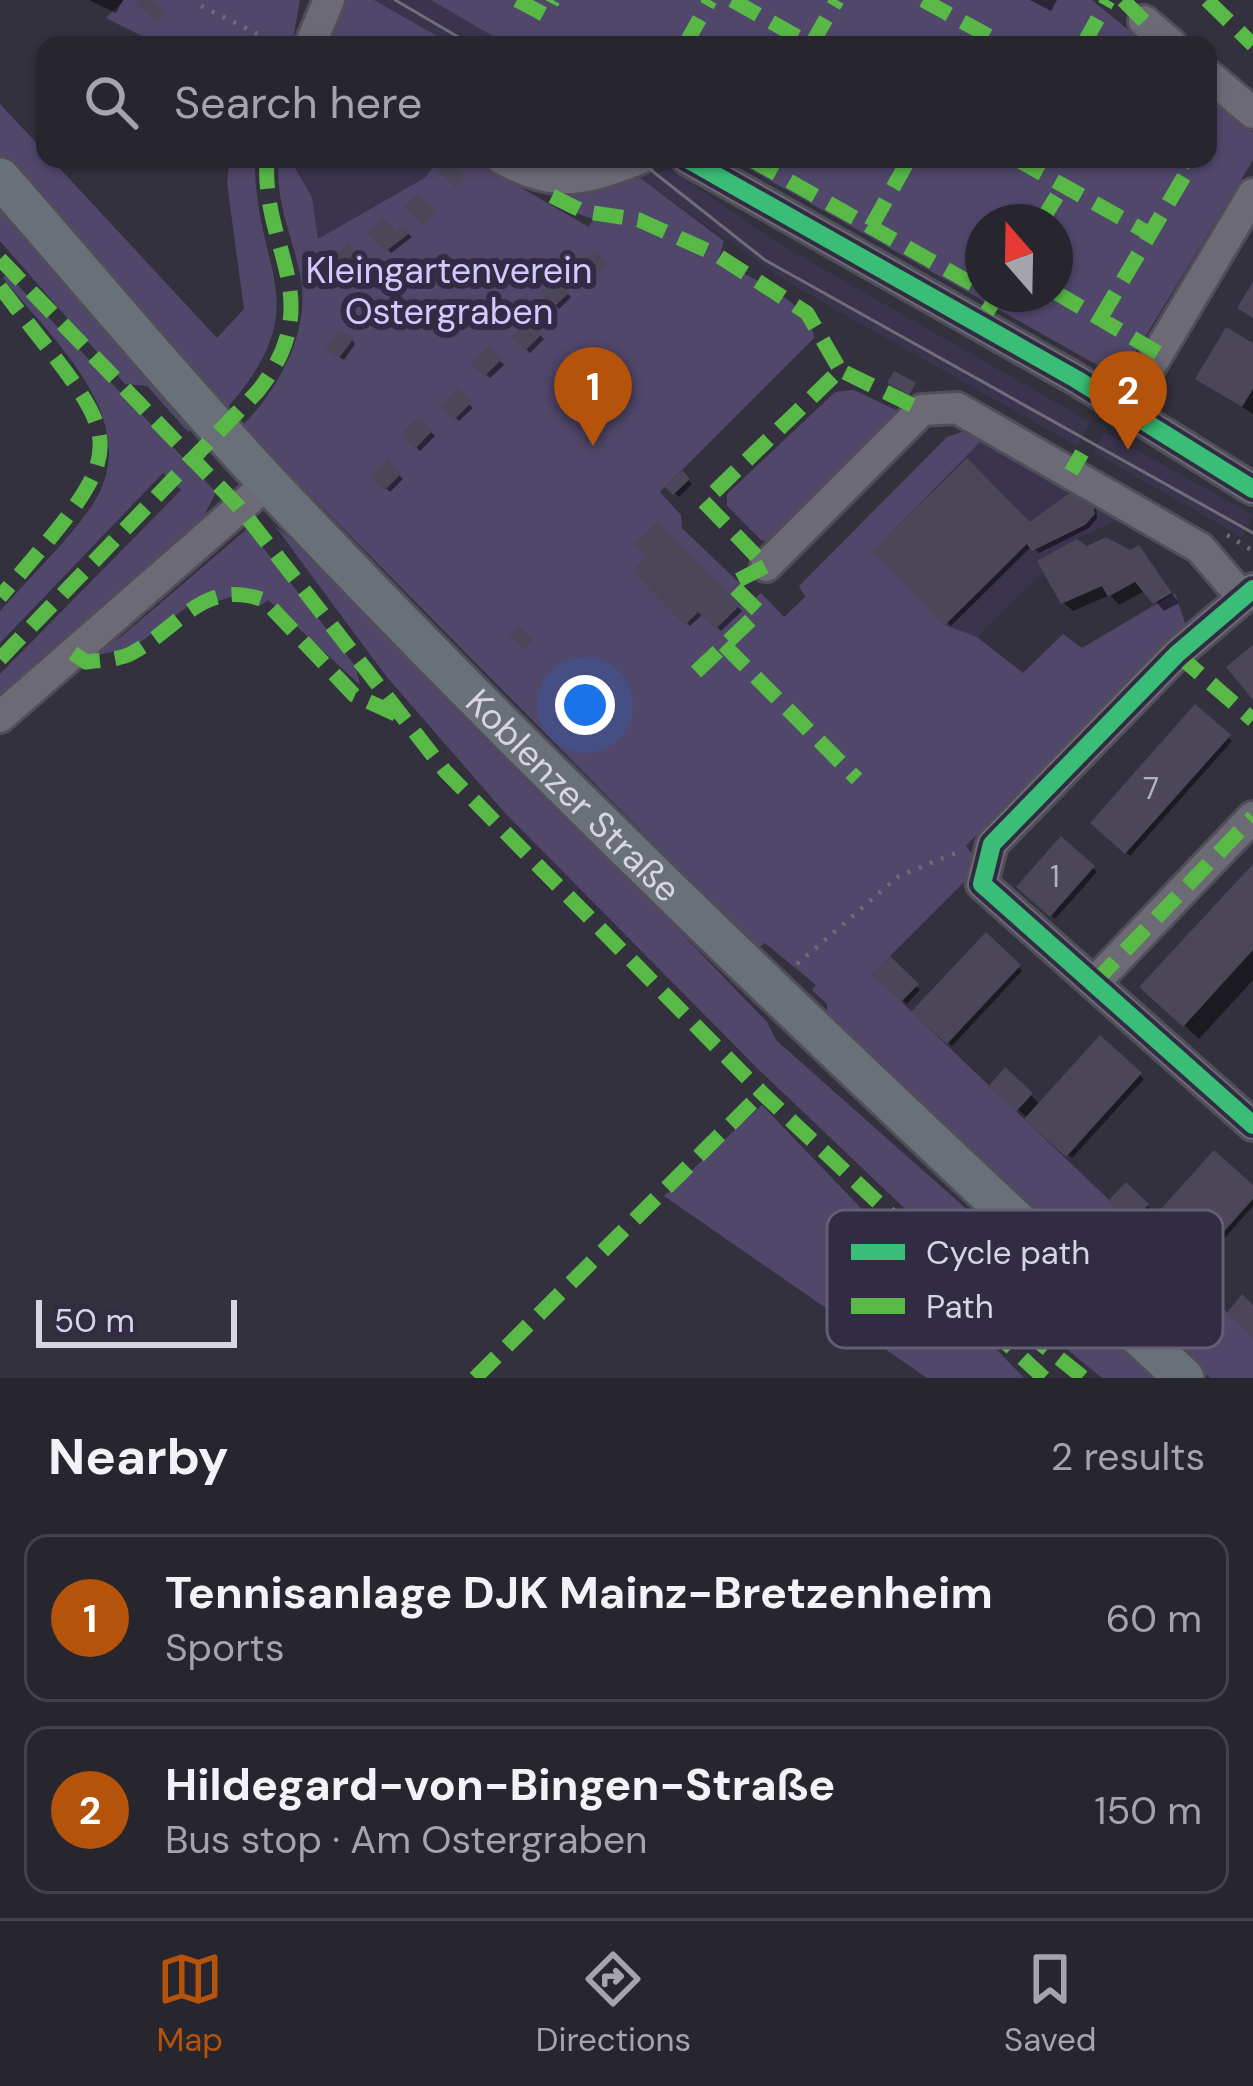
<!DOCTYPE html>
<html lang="en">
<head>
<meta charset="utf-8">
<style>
  body { margin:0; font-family:"DM Sans",sans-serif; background:#33313a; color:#f1f3f6 }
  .compass { position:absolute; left:965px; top:204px; width:108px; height:108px; border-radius:50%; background:#27252e; box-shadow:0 3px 9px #0004; rotate:340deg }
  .scale { position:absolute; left:36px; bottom:30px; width:201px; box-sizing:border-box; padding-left:12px; border:6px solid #d7d4e4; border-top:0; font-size:33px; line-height:42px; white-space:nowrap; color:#d7d4e4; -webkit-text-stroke:9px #312c43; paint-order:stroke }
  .you { position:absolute; left:585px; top:705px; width:42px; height:42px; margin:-30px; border:9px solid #fff; border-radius:50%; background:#1a73e8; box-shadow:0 0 0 18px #1a73e833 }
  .badge { display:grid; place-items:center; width:78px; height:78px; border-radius:50%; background:#b45309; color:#fff; font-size:39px; font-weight:700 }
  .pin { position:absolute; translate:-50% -99px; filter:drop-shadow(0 3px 6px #0008) }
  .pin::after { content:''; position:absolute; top:63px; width:42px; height:36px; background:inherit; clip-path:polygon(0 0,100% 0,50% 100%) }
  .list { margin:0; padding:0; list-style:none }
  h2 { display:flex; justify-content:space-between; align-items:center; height:156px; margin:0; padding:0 48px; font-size:51px }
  h2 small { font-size:39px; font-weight:400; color:#a4a5aa }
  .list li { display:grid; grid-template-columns:78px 1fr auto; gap:36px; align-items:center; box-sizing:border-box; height:168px; margin:0 24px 24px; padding:0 24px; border:3px solid #43424a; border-radius:24px }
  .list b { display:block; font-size:45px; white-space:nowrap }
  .list p { margin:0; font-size:39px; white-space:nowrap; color:#a4a5aa }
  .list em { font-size:39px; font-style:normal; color:#a4a5aa }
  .icon { flex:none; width:66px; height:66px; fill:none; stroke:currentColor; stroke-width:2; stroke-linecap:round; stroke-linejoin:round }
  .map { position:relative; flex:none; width:1253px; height:1378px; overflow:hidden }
  .search { position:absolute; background:#27252e; box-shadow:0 3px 9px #0004; left:36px; right:36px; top:36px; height:132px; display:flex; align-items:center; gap:30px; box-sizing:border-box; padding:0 42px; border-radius:24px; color:#a4a5aa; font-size:45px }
  .sheet { height:540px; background:#27252e }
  nav { display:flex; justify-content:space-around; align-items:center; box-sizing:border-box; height:168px; border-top:3px solid #43424a; background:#27252e; font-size:33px; color:#a4a5aa }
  nav a { display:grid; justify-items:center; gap:6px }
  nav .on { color:#b45309 }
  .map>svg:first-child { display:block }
  .built { fill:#3a344f }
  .green { fill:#50476b; fill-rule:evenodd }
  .shadow { fill:#0007 }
  .building { fill:#4b4758 }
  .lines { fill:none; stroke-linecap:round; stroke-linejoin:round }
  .minor-casing { stroke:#514e5a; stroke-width:36 }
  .major-casing { stroke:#514e5a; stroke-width:45 }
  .path { stroke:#6f6c75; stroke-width:4.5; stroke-dasharray:3 9; stroke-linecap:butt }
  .minor { stroke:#6c6a75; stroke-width:30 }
  .major { stroke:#6a7077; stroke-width:39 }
  .tram { stroke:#706d78; stroke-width:3 }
  .quiet { stroke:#58b947; stroke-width:15; stroke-dasharray:30 15; stroke-linecap:butt }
  .cycleway-casing { stroke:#312c43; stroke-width:26 }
  .cycleway { stroke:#3abd76; stroke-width:18 }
  .labels { text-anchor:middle; stroke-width:12; stroke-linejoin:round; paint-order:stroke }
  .number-label { font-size:30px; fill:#b4b1c1 }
  .park-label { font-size:36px; fill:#d3c8ff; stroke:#312c43 }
  .street-label { font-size:36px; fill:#d7d4e4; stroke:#312c43 }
  .key { fill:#312c43; stroke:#635e73; stroke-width:3 }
  .key-label { font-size:33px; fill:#d7d4e4 }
</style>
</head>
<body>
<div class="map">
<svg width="1253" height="1378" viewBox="0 0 1253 1378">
  <rect width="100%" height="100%" fill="#34313e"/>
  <path class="built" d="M374,0H433L508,45H453Z
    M290,159H437L426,177L318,240L312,197Z
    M671,169L773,240L1090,422L1077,446L789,283L639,177Z
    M1104,432L1253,515L1242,537L1093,452Z
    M984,438L1131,514L1077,539L977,637L945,625L872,551Z"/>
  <path class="green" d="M124,0H300L292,45H160L106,18Z
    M345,0H374L453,45H328Z
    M431,0H1092L1147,45H508Z
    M1208,95L1253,132V160L1120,378L732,159H1208ZM983,222H1055V294H983Z
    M0,104L45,152V159H51L217,338L244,309L227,183L230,159H255C254,273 320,303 226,409L0,162Z
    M279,159H290L312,197L318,239L426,177L437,159H471L589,227L593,219L573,212L567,196L639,177L724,241L718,260C747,277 810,300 814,338L660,492L681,515L682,528L755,598L761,593L784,617L805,597L799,586L947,437L967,430L984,438L873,551L945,625L977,637L1023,673L1063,634L1082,648L1175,593L1186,626L966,846L981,865L872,974L1253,1337V1378H1210L827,1014V1004L812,990L816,985L765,943L757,948L242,426C277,391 310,333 301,280C294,239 274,202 279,159Z
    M0,202L196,425L188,432L147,386L125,384L0,241Z
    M7,274L216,492L203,518L0,702V674L181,490L163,473L0,643V611C30,577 65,544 91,507C149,422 52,340 3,278Z
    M854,390L900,412L771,542L761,540L727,506V494L835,392Z
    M275,526L339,578L767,1022L776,1040L1157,1378H1102L960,1261L757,1068L505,813L386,676Z
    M248,528L356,667L360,685L268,600L260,606L234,596L195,608L191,604L134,647L89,657L122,636Z
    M762,1105L1024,1378H927L664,1196Z"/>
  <path class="shadow" d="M89,0H123L116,13Z
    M1030,0H1057L1051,11Z
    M403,229L412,237L391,253L371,234L396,236Z
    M347,246L365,266L346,283L332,266Z
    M556,282L571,297L559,309L545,293Z
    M529,324L544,339L530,353L515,338Z
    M352,340L355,344L344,360L333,353Z
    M1253,346V414L1199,379Z
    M489,350L504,365L490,378L475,363Z
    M458,393L473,408L459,421L444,406Z
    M419,421L435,436L420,451L405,435Z
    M388,464L403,479L390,492L375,477Z
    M682,474L692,484L679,497L669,487Z
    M1083,496L1096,508L1097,518L1089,528L1039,553L1032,546L951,626L877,551L1030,526Z
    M658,525L742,611L721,631L703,614L690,626L636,571L651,557Z
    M1139,549L1179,603L1164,611L1146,590L1119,605L1110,595L1073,611L1063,602Z
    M1196,708L1232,741L1130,856L1094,823Z
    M1061,840L1097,872L1055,919L1020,887Z
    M1253,869V980L1199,1039L1158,1002Z
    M986,937L1022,971L952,1046L916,1012Z
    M890,960L920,990L907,1004L876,974Z
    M1101,1039L1144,1079L1072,1158L992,1086L1005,1072L1041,1105Z
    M1126,1186L1158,1217L1253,1189V1206L1194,1273L1112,1201Z"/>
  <path class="building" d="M138,0H151L165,12L156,22L135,3Z
    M450,159L467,176L456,188L437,170Z
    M417,194L437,212L422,225L404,207Z
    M383,218L396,232L403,224L411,232L385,252L367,234Z
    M347,242L364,261L340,281L328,266Z
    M595,250L609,264L595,277L581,264Z
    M556,278L570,292L554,307L540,293Z
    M1253,282V318L1237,308Z
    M529,320L543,333L525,351L511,338Z
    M1226,327L1253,343V389L1242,407L1195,379Z
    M339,329L354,338L339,358L325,349Z
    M489,346L502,359L484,377L471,363Z
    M894,371L916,383L909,395L887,383Z
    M458,388L472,402L454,420L440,406Z
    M419,416L433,430L415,449L401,435Z
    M967,458L1030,522L1068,494L1084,493L1093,501L1095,514L1085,525L1032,551L1027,544L945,625L872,551Z
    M388,459L402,473L384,491L370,477Z
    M682,470L690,479L673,495L665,487Z
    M658,521L740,605L715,630L698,612L685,625L632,571L646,557L634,544Z
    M1106,537L1130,550L1139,545L1172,593L1153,604L1135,582L1108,597L1102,586L1061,604L1037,561L1077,539L1087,546Z
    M518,625L533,639L524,649L509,634Z
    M1253,645V700L1226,667Z
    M1195,704L1231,735L1125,854L1090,823Z
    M1061,836L1095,866L1050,917L1016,887Z
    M1253,864V950L1183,1027L1139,987Z
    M986,932L1021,965L947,1044L911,1012Z
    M890,956L919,984L901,1002L872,974Z
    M1100,1035L1142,1073L1066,1157L1024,1119Z
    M1005,1067L1033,1093L1016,1112L988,1087Z
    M1214,1150L1253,1185V1199L1189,1271L1142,1230Z
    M1126,1182L1149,1204L1132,1223L1108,1201Z
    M1242,1294L1253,1305V1337L1227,1313Z"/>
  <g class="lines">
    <g class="minor-casing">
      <path id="minor" d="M1144,21L1172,45
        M310,45L329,0
        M1208,75L1253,113
        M502,159C557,188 582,181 639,159
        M687,159L1076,379L1253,489
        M1123,412L1253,194
        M766,566L922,410L957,408L1200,548L1243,598
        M1253,589L1177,654L992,844L982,884L1253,1125
        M0,717L268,483
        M1094,983L1253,817"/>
    </g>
    <g class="major-casing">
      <g id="major">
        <path id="s1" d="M0,178C90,280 177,386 270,485C562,796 873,1087 1184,1378"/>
      </g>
    </g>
    <path class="path" d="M201,6L280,45
      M1227,535L1253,551
      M797,964L899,876L963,850"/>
    <use href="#minor" class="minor"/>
    <use href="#major" class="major"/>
    <path class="tram" d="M395,0L472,45
      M637,159L765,260L1253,533"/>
    <path class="quiet" d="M517,0L545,15L553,0
      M732,0L812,45
      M923,0L1005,45
      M1123,0L1144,21
      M1207,0L1253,45
      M685,45L710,0
      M811,45L837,0
      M1083,45L1108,0
      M750,159L983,290
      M1016,159L1150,234
      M552,196L582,211L639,220L717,255L807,313L840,370
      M1041,222L1063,186
      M871,227L909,159
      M0,259L239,507L445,771L762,1093L959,1279L1084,1378
      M0,287C126,451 141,434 0,597
      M1055,292L1158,353
      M987,312L998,294
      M1100,319L1192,163L1185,159
      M1071,472L1082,453
      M724,645L857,779
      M73,653L86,662C101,660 119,660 132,653C180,627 203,578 264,600L354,695L398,715
      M1177,654L1253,720
      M0,659L258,391C330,299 261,250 267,159
      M696,672L759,612L731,584L766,566L704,502L840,370L922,410
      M1094,983L1253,817
      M965,1290L988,1326L1044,1378
      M475,1378L762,1093"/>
    <g class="cycleway-casing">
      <path id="cycleway" d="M687,159L1076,379L1253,489
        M1253,589L1177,654L992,844L982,884L1253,1125"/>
    </g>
    <use href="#cycleway" class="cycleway"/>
  </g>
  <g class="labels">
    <g class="number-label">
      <text x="1151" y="799">7</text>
      <text x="1055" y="887">1</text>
    </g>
    <g class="park-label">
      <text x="449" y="283">Kleingartenverein<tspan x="449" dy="41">Ostergraben</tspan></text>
    </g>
    <g class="street-label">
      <text dy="13" stroke="none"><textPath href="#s1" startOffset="843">Koblenzer Straße</textPath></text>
    </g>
  </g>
  <rect x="827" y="1210" width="396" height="138" rx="18" class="key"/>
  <rect x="851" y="1244" width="54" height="16" fill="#3abd76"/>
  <rect x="851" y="1298" width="54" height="16" fill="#58b947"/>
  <g class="key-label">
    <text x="926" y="1264">Cycle path</text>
    <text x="926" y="1318">Path</text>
  </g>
</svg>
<svg class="compass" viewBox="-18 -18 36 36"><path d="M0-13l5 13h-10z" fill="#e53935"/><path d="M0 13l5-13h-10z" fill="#a4a5aa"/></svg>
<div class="scale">50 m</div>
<div class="you"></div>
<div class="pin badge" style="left:593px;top:446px">1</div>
<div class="pin badge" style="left:1128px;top:450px">2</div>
<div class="search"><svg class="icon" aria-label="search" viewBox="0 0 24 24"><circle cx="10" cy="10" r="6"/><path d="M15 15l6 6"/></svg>Search here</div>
</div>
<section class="sheet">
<h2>Nearby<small>2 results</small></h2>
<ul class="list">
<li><span class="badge">1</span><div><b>Tennisanlage DJK Mainz-Bretzenheim</b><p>Sports</p></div><em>60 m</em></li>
<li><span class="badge">2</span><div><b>Hildegard-von-Bingen-Straße</b><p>Bus stop · Am Ostergraben</p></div><em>150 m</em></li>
</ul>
</section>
<nav>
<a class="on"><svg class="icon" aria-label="map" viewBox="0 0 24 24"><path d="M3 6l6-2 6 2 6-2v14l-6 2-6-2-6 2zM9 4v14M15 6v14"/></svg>Map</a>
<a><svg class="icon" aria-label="directions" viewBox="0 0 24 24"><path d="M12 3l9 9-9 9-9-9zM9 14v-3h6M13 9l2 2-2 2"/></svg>Directions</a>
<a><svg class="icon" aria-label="saved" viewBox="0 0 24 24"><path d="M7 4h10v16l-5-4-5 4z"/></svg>Saved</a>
</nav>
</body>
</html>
